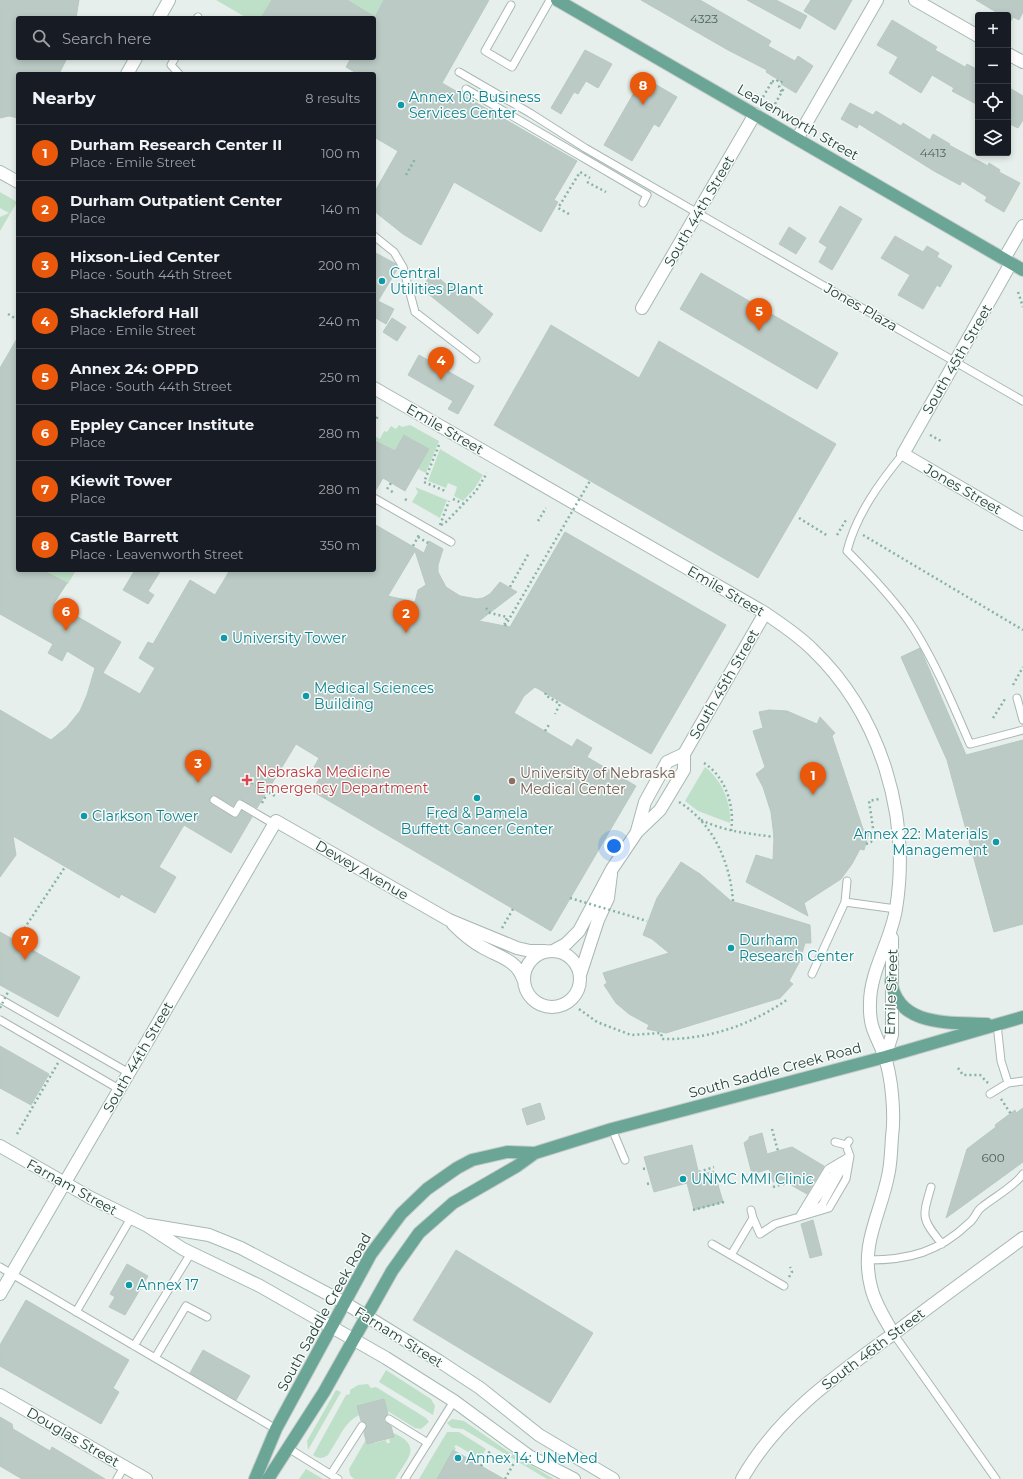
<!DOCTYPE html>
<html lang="en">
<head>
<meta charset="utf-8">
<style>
  body { margin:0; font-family:Montserrat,sans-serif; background:#242831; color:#f1f3f6 }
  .controls { position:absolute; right:12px; top:12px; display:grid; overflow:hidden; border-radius:4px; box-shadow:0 2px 6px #0003 }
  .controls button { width:36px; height:36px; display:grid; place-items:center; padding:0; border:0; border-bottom:1px solid #363941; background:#171b24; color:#f1f3f6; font:20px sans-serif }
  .you { position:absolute; left:614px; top:846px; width:14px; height:14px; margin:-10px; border:3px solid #fff; border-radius:50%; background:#1a73e8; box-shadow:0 0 0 6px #1a73e833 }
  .badge { display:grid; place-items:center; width:26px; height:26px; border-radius:50%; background:#ea580c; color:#fff; font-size:13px; font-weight:700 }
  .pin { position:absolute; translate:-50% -33px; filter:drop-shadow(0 1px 2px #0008) }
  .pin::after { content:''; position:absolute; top:21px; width:14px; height:12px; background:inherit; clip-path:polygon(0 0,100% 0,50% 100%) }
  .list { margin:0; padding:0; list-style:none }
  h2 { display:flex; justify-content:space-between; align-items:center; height:52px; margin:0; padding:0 16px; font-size:17px }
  h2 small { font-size:13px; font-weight:400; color:#9ea1a6 }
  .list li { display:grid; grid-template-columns:26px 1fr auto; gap:12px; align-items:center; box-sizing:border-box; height:56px; padding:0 16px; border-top:1px solid #363941 }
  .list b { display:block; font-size:15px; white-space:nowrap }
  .list p { margin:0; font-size:13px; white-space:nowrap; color:#9ea1a6 }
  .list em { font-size:13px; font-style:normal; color:#9ea1a6 }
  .icon { flex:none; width:22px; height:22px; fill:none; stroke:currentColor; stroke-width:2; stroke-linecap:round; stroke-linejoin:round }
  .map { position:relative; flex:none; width:1023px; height:1479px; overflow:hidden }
  .search { position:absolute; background:#171b24; box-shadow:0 2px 6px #0003; left:16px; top:16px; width:360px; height:44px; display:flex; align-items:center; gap:10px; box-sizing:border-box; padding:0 14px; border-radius:4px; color:#9ea1a6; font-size:15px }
  .panel { position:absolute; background:#171b24; box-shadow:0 2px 6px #0003; left:16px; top:72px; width:360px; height:500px; border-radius:4px }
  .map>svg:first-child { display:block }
  .green { fill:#bfe0c8 }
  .building { fill:#bbcac4; stroke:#b8c9c2; fill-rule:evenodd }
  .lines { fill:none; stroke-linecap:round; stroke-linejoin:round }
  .lane-casing { stroke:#a8b8b2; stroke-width:9 }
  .street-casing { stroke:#a8b8b2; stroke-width:14 }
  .secondary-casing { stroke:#a4bbb3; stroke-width:14 }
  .primary-casing { stroke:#c2cac8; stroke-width:14 }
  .path { stroke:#86b3a5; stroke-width:2.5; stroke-dasharray:2 3; stroke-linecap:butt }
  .lane { stroke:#fff; stroke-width:7 }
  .street { stroke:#fff; stroke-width:12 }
  .secondary { stroke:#fff; stroke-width:12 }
  .primary { stroke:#6aa596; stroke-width:12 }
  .path-bridge { stroke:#86b3a5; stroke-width:2.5; stroke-dasharray:2 3; stroke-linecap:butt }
  .culture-dot { fill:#0f9aa8; stroke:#f7fbf9; stroke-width:1.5 }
  .health-dot { fill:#e0444e; stroke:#f7fbf9; stroke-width:1.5 }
  .education-dot { fill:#8d6e63; stroke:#f7fbf9; stroke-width:1.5 }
  .labels { text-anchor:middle; stroke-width:3; stroke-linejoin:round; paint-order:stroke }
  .number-label { font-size:12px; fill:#4a645c }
  .culture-label { font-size:14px; fill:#0d838f; stroke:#f7fbf9; text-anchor:start }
  .street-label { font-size:14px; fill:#24423a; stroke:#f7fbf9 }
  .health-label { font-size:14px; fill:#be3a42; stroke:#f7fbf9; text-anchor:start }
  .education-label { font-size:14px; fill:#785e54; stroke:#f7fbf9; text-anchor:start }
</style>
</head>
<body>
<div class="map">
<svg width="1023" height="1479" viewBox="0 0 1023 1479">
  <rect width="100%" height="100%" fill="#e6efeb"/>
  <path class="green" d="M216,0H272L261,18H247Z
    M347,0H384L375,17Z
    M0,192L17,202L0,231V217L9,213L0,208Z
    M399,425L402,427L410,425L439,441L426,473L418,469L429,449L405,435L395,451L374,439V436L380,439L384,431L387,432L391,426L396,429Z
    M440,449L483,475L474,489L463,501L454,496L457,487L448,483L446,488L428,481Z
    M415,487L447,500L440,518L412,502L418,492Z
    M42,570H76L68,584Z
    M705,767C721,779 732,803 730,823L706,814L705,808L706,814L698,811L685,801Z
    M386,1370L431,1399L435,1406L433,1415L379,1382Z
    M368,1384L371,1388L376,1387L426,1418L429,1422L421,1429L415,1428L381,1407C344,1417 347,1426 328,1455C323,1459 318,1459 313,1455L346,1395L350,1394V1390L358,1385Z
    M336,1390L341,1392L308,1450L307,1441Z
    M452,1419L464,1421L506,1450L554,1479H547L463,1429L452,1428L447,1423Z
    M389,1431C423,1445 410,1455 395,1479H354L350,1475L349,1469L368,1436L372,1435L374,1443L386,1440L387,1443H390L389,1439H391Z
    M447,1432H459L486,1449L480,1459L456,1445L454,1447L456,1448L437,1479H419Z
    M306,1469L323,1479H299Z"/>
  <path class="building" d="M0,0H79L76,18H18V58H67L59,74H18V118L9,116L0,118Z
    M272,0H347L375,17L384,0H489L442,83L577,161L554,200L558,202L541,232L454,182L421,245L403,234L374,211V193L398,151L374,137V74H358L346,67L351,58H374V18H261Z
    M641,0H700L771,41L768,46L795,61L798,56L813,66L796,93L781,84L782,82L766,72L767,70L728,50Z
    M747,0H776L807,16L800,29Z
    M811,0H852L835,30L804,11Z
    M976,0H1023V12L1019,20L1013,17L1011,21L1008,19V15H1001Z
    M892,20L937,47L935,50L965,67L967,64L978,70V105L952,91L954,88L932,75L921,93L889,73L898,57L877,45Z
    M585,50L612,64L598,88L586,81L578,94L574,92L561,114L551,108Z
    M643,77L677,97L659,127L654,124L632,161L604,145Z
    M1008,87L1023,96V120L1018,128L1008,123Z
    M850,103L873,115L876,111L901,126L903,123L930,140L933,134L950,144L949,145L988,166L989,163L1000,170L999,172L1020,183L1004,212L985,201L987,197L962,181L960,185L934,171L859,124L857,128L841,119Z
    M840,206L862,219L832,270L819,262L827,247L819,242Z
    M789,227L806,238L796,254L779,244Z
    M895,236L923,252L927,246L939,253L937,257L952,266L940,287L937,285L923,309L898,295L910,275L881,258Z
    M374,252L396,264L398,268L378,301L394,309L386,324L374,317Z
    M433,273L447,285L451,281L493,314L478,334L421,288Z
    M701,273L838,353L817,389L680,309Z
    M392,318L406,327L397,341L383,332Z
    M551,325L639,378L659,341L836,444L758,578L494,425Z
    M18,337V570H42L67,583L54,603L121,642L103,673L140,694L155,668L139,658L148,642L153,644L190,580L215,595L230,570H374V524L424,553L429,541L443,549L438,565V572L446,587L460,596L477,599L483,598L490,594L500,582L517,592L479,621L510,627L565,532L726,625L651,754L535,687L524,696L514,713L572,747L577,739L592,748L587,757L636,786L551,931L312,791L323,772L314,767L319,758L296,744L257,808L240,799L237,800L233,806L216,796L212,795L210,798L211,804L233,817H238L242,811L252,817L231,853L184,825L159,867L176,877L155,913L121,894L119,898L13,836L16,855L0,877V710L51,740L67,727L80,711L87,695L95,668L67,651L62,661L48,653L53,644L0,614V368ZM415,551L426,585L418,590L415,602L388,596Z
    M419,355L474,386L458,414L448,409L453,401L408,375Z
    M404,435L429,449L405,491L383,478L374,493V440L395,451Z
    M135,570H161L148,591L154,595L148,604L123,590Z
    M920,648L966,755L1023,740V924L994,932L947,760L901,657Z
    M769,710L787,711L817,724L820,717L835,733L832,736L863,829L869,832L864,850L860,849L852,864L841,879L804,903L808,916L746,882L756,855L773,860L774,837L771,812L763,787L756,774L765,767L753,731L763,728L759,712Z
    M681,862L700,874L731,901L810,925L811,943H805L800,961L789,981L793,984L780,998L666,1033L647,1029L649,1025L629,1014L616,1003L604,985L607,983L603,973L669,953L652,939L643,935L657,898Z
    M0,932L80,977L58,1017L0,985Z
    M0,1046L49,1074L31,1105L0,1088Z
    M540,1103L545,1119L527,1125L522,1109Z
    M1023,1108V1162L946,1218L967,1149L996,1127L995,1125L1015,1110L1016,1113Z
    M762,1133L767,1154L792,1147L824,1166L807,1194L782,1180L773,1182L769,1169L752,1174L744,1143L749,1139V1137Z
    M692,1145L699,1175L714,1171L723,1202L694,1210L687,1183L654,1192L644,1157Z
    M813,1220L822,1255L810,1258L801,1224Z
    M456,1250L593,1333L550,1403L413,1320Z
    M127,1264L148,1276L125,1315L109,1307L115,1297L110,1294Z
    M26,1300L129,1360L113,1388L119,1392L101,1424L0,1366V1345Z
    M203,1350L250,1376L236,1400L190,1373Z
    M384,1399L388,1414L385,1417L384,1421L391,1426L394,1437L367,1444L364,1433L367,1424L361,1421L357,1406Z
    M0,1417L12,1424L13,1429L50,1451L52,1447L105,1479H22L0,1466Z
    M453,1450L481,1466L504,1479H437Z"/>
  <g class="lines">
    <g class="lane-casing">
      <path id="lane" d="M511,5L485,51L512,67L550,0
        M197,18L198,17
        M175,58L171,65L179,74
        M459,72L530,113L585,148L1023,401
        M466,89L647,195L643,203
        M374,236L394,252L403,267L415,312L476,359
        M903,454C880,482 856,515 847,551C871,575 896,601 914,629C937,666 953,705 970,744L1023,730
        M374,498L451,542
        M1017,698L1023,720
        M214,800L235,813L240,804L274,824
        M845,902L847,881
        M812,974L845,902L896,909
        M0,999L129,1073
        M0,1020L119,1089
        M997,1024L1001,1061L1008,1083
        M990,1094L1008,1083L1023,1081
        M612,1129L625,1160
        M835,1142L846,1145L849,1141
        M931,1187C922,1218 921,1218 942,1244
        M808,1209C822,1196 828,1177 842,1164
        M815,1209L822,1205L847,1160
        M799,1217L829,1208L846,1179L850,1156
        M753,1218L760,1234L775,1224L799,1217L828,1169L850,1156L846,1145
        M712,1244L784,1286
        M731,1255L753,1218L751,1210
        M868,1260C909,1260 939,1252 969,1223C975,1219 976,1211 982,1207C993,1198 1016,1185 1023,1174
        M0,1267L276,1429
        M76,1312L131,1218
        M893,1333L996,1479
        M134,1346L191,1253
        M155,1358L186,1306L207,1317
        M389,1419L428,1443
        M288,1448L338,1479
        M331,1474L362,1426
        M117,1479L124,1467
        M405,1479L454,1401"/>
    </g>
    <g class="street-casing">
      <path id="street" d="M915,0L978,36
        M1008,54L1023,62
        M797,139L877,0
        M0,172L18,182
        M1004,259L1023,226
        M1011,263L903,454L1023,524
        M642,308L755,114
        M374,388L765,613C781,624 798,635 812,649C881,715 911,816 896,909C891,941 870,971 870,1003C869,1028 876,1034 884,1055C892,1076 895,1115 892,1137C891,1150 891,1164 888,1176C880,1216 860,1244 871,1287C875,1304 885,1319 893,1333
        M637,831L645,802L667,762L684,754
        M453,924C462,933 471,941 482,947C499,957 517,960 523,979
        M555,950L566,944L579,931L612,869L637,832L660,810L684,770V754L765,613
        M524 979a28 28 0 1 1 56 0a28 28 0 1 1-56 0Z
        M580,975L598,920L608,898L611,874
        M885,1057L892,1035V938
        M64,1184L276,821L449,920L517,948L530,951H545
        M0,1395L146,1479
        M742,1479C778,1415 838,1374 896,1332C938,1300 981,1269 1023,1238"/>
    </g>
    <g class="secondary-casing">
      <path id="secondary" d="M159,18L169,0
        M127,74L136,58
        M0,1146L91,1198L146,1225L183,1249L260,1286L386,1358L454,1401L529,1456L574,1479
        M149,1225L209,1235L241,1248L345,1303L439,1361L480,1388L539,1435L613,1479
        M0,1294L64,1184"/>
    </g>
    <g class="primary-casing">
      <path id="primary" d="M557,0L1023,270
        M891,981C898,1028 951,1022 987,1024
        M255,1479L276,1429L371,1254L401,1214L427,1189L457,1168L472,1160L507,1152L535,1153
        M268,1479L324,1392L392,1271L419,1233L453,1203L517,1166L535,1153L612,1129L885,1057L1023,1017"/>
    </g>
    <path class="path" d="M772,81L776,82L779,79
      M782,81L779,87L782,92
      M763,97L773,80
      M775,104L784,88
      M406,175L415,159
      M587,182L606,192
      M569,214L558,208L580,172L590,178
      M1018,292L1023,307
      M8,314L18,320
      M374,423L378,416
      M930,435L943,442
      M439,445L424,482L445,491
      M387,489L391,483
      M391,491L394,493
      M405,499L409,502
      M453,499L464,504
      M799,518L828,536
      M538,521L546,508
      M440,525L449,501
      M441,525L446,522L476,491L487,473
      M837,535L846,520
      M863,535L1023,630
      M418,537L428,543
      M413,546L419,535
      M510,587L529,553
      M486,608L490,613L507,617L504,626
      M1013,685L1023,667
      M546,693L545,695L560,704L555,714
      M993,718L1005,699
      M545,731L550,723
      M704,763C726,777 735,807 731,831
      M247,780L275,796
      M679,802C713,823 730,862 733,901
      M262,803L268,792
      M701,820C727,832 746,833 774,837
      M866,844L871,842L874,835L869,801L879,799
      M502,928L513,909
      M16,941L65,867
      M579,1009L597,1022L631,1035L661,1033L662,1039C708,1040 751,1025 788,999
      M958,1068L963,1075H980L988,1083
      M1001,1099L1011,1114
      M772,1129L778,1151
      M17,1134L58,1063
      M643,1169L647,1168
      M699,1172L714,1167
      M647,1184L651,1183
      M773,1187L787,1183
      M693,1210L724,1202
      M789,1277L792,1272L790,1267
      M481,1466L491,1449
      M505,1479L514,1463"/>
    <use href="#lane" class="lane"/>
    <use href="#street" class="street"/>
    <use href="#secondary" class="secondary"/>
    <use href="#primary" class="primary"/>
    <path class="path-bridge" d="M505,626L590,481
      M570,898L647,921
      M0,1008L9,990"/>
  </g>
  <g class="culture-dot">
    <circle cx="401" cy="105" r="4"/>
    <circle cx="382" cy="281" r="4"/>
    <circle cx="224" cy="638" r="4"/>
    <circle cx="306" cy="696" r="4"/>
    <circle cx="477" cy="798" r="4"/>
    <circle cx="84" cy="816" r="4"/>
    <circle cx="996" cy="842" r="4"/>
    <circle cx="731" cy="948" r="4"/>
    <circle cx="683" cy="1179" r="4"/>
    <circle cx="129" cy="1285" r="4"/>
    <circle cx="458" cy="1458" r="4"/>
  </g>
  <path class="health-dot" d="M245 774h4v4h4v4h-4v4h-4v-4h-4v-4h4z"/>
  <circle class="education-dot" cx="512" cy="781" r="4"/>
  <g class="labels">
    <g class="number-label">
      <text x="704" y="23">4323</text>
      <text x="933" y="157">4413</text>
      <text x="993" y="1162">600</text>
    </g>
    <g class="culture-label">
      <text x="409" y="102">Annex 10: Business<tspan x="409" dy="16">Services Center</tspan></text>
      <text x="390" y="278">Central<tspan x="390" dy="16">Utilities Plant</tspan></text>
      <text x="232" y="643">University Tower</text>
      <text x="314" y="693">Medical Sciences<tspan x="314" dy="16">Building</tspan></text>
      <text x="477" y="818" text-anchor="middle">Fred &amp; Pamela<tspan x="477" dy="16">Buffett Cancer Center</tspan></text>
      <text x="92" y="821">Clarkson Tower</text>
      <text x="988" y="839" text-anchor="end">Annex 22: Materials<tspan x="988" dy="16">Management</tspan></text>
      <text x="739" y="945">Durham<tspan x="739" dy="16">Research Center</tspan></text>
      <text x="691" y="1184">UNMC MMI Clinic</text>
      <text x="137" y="1290">Annex 17</text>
      <text x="466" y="1463">Annex 14: UNeMed</text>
    </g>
    <g class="street-label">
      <text transform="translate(798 122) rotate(30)" y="5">Leavenworth Street</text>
      <text transform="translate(699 211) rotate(-60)" y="5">South 44th Street</text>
      <text transform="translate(861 307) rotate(30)" y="5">Jones Plaza</text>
      <text transform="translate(957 359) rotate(-60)" y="5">South 45th Street</text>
      <text transform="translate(445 429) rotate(30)" y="5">Emile Street</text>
      <text transform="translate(963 489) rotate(30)" y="5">Jones Street</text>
      <text transform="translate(726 591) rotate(30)" y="5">Emile Street</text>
      <text transform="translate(724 684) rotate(-60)" y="5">South 45th Street</text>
      <text transform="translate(362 870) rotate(30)" y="5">Dewey Avenue</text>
      <text transform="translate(891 992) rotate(-88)" y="5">Emile Street</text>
      <text transform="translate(138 1057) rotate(-60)" y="5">South 44th Street</text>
      <text transform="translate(775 1070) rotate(-15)" y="5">South Saddle Creek Road</text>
      <text transform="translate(72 1187) rotate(29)" y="5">Farnam Street</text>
      <text transform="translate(324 1312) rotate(-61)" y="5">South Saddle Creek Road</text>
      <text transform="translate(399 1337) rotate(32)" y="5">Farnam Street</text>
      <text transform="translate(873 1349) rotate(-37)" y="5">South 46th Street</text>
      <text transform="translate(73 1437) rotate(30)" y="5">Douglas Street</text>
    </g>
    <g class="health-label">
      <text x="256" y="777">Nebraska Medicine<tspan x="256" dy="16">Emergency Department</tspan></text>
    </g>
    <g class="education-label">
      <text x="520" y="778">University of Nebraska<tspan x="520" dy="16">Medical Center</tspan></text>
    </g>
  </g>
</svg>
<div class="controls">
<button>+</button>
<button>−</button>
<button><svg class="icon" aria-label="locate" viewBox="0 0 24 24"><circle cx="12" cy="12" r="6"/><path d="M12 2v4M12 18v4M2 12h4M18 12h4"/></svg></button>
<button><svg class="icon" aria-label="layers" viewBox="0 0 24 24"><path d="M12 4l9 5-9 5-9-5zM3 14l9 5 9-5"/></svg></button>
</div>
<div class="you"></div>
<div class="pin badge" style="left:813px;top:795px">1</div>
<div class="pin badge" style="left:406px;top:633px">2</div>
<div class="pin badge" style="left:198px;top:783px">3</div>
<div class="pin badge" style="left:441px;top:380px">4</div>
<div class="pin badge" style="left:759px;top:331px">5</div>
<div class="pin badge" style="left:66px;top:631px">6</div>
<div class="pin badge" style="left:25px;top:960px">7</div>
<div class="pin badge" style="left:643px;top:105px">8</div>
<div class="search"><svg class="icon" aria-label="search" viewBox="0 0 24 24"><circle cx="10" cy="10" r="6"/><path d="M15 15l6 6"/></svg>Search here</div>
<section class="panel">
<h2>Nearby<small>8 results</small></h2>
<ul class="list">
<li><span class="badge">1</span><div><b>Durham Research Center II</b><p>Place · Emile Street</p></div><em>100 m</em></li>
<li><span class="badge">2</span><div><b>Durham Outpatient Center</b><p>Place</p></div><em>140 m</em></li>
<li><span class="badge">3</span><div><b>Hixson-Lied Center</b><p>Place · South 44th Street</p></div><em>200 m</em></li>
<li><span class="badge">4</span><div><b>Shackleford Hall</b><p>Place · Emile Street</p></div><em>240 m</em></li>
<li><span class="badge">5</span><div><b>Annex 24: OPPD</b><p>Place · South 44th Street</p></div><em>250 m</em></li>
<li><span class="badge">6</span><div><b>Eppley Cancer Institute</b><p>Place</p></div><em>280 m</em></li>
<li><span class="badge">7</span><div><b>Kiewit Tower</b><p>Place</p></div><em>280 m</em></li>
<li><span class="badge">8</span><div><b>Castle Barrett</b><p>Place · Leavenworth Street</p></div><em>350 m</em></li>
</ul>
</section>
</div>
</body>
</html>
